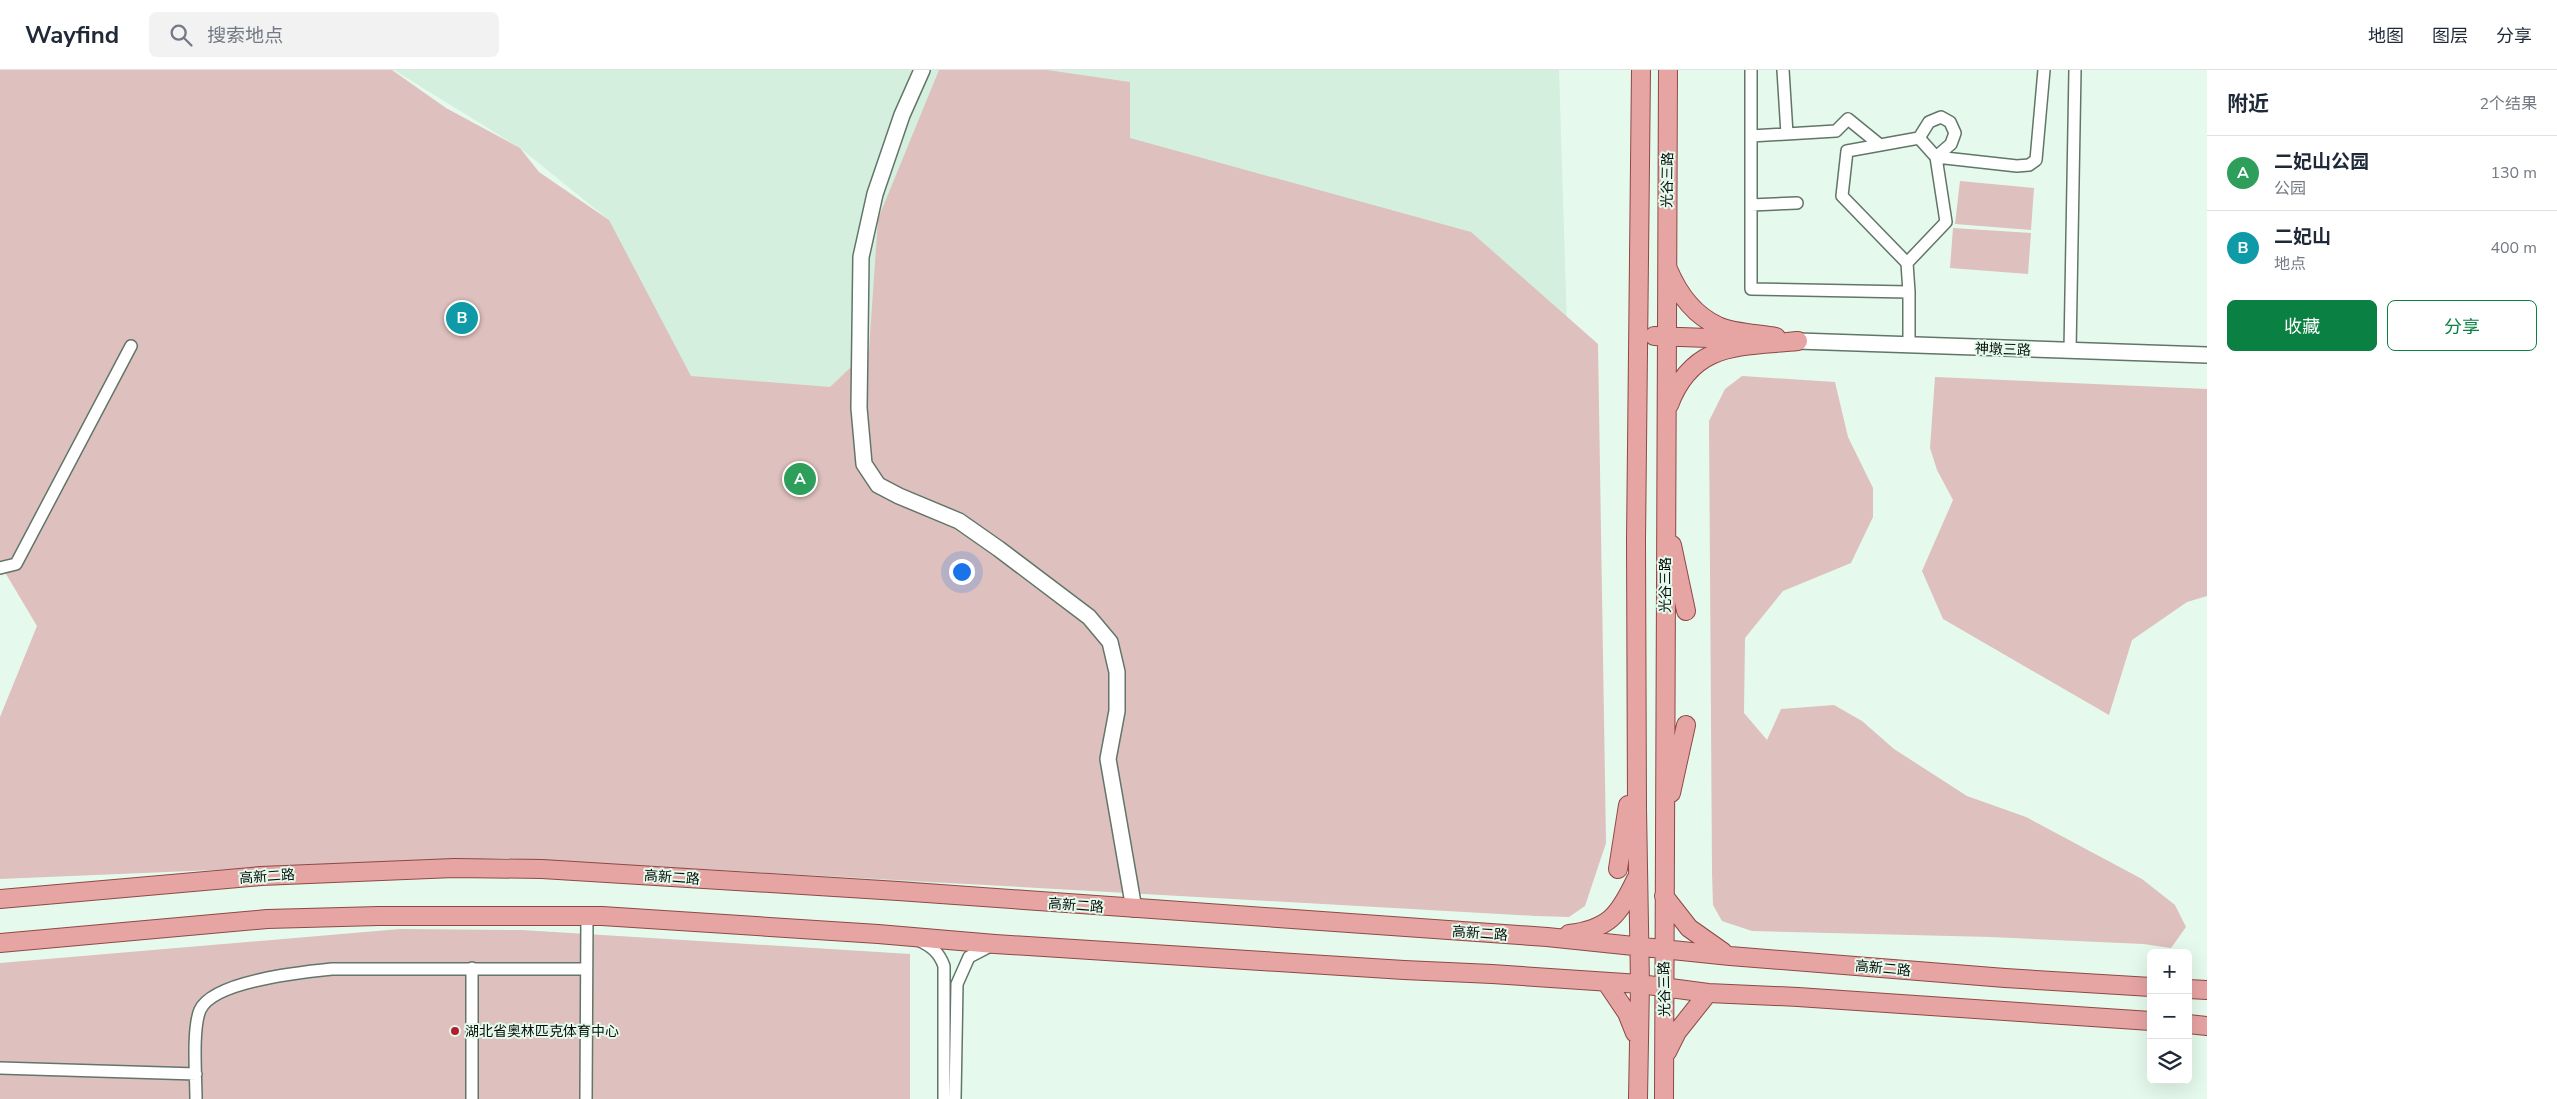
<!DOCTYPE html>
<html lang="zh">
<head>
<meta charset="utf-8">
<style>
  body { margin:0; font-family:"Nunito Sans","Noto Sans SC",sans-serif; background:#f2f2f3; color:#1f2937 }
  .controls { position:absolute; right:15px; bottom:15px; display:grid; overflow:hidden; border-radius:8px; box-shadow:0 5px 20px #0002 }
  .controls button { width:45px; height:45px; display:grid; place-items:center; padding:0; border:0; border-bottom:1px solid #e0e1e3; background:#fff; color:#1f2937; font:25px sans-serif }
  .you { position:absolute; left:961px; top:501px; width:18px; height:18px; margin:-12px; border:4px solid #fff; border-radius:50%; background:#1a73e8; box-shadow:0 0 0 8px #1a73e833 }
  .badge { display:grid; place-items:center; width:32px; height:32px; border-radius:50%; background:#0b8043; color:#fff; font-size:16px; font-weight:700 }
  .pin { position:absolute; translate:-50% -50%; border:2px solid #fff; box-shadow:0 1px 5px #0006 }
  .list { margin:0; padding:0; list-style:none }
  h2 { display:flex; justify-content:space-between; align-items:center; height:65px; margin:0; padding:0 20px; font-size:21px }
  h2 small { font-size:16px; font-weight:400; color:#747a83 }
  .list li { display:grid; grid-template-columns:32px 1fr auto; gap:15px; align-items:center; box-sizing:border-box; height:75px; padding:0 20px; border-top:1px solid #e0e1e3 }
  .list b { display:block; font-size:19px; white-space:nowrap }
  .list p { margin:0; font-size:16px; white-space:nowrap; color:#747a83 }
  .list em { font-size:16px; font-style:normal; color:#747a83 }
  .actions { display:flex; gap:10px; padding:15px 20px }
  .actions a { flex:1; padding:11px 0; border:1px solid #0b8043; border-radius:8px; text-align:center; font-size:18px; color:#0b8043 }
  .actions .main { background:#0b8043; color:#fff }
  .icon { flex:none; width:28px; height:28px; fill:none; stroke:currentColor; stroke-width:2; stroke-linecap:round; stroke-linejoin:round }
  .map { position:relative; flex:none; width:2207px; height:1029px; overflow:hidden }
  header { display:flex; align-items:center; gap:30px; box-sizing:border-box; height:70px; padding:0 25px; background:#fff; border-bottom:1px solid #e0e1e3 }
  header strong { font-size:24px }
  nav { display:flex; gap:28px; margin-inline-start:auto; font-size:18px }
  .search { width:350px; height:45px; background:#f2f2f3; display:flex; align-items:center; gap:12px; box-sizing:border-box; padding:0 18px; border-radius:8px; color:#747a83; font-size:19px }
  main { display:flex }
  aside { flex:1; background:#fff }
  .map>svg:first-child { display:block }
  .built { fill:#d4efde }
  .green { fill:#dec0be }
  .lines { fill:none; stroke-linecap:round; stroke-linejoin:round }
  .street-casing { stroke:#627569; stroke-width:14 }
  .secondary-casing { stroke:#627569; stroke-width:18 }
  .primary-casing { stroke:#8d4946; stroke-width:20 }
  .street { stroke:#fff; stroke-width:11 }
  .secondary { stroke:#fff; stroke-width:15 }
  .primary { stroke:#e6a4a3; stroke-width:18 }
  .poi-dot { fill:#b11f2e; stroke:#e5faec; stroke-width:2 }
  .labels { text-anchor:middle; stroke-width:4; stroke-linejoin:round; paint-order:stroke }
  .street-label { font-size:14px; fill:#080f0b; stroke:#e5faec }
  .poi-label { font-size:14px; fill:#080f0b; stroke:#e5faec; text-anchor:start }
</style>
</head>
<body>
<header>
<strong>Wayfind</strong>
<div class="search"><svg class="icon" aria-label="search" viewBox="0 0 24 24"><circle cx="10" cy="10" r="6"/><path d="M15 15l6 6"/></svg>搜索地点</div>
<nav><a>地图</a><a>图层</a><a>分享</a></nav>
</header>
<main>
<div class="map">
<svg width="2207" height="1029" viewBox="0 0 2207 1029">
  <rect width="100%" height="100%" fill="#e5faec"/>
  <path class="built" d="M394,0H1559L1585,836L542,799L657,381L609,150L520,78Z"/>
  <path class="green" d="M0,0H392L446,38L520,78L539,102L609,150L691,306L830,317L869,280L878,149L939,0H1047L1130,12V68L1471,162L1598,274L1606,773L1585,836L1569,847L1536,846L505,788L0,809V647L37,556L6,504L0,501Z
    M1960,111L2034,118L2031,160L1955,154Z
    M1953,158L2031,163L2028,204L1950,198Z
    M1742,306L1835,312L1848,367L1873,418V447L1851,493L1783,521L1745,568L1744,643L1767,670L1781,639L1834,635L1862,651L1894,679L1967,726L2026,747L2142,809L2175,835L2186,857L2171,878L2143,874L1991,867L1752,861L1722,851L1713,835L1712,802L1709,351L1725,319Z
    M1935,307L2207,319V526L2187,532L2132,570L2109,645L1943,549L1922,501L1953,430L1937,400L1930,378Z
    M400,859L522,860L910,884V1029H0V893Z"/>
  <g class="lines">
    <g class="street-casing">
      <path id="street" d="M1751,0V219L1909,222V275
        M1783,0L1787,64
        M1751,66L1836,61L1848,49L1880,75
        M1751,135L1797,133
        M1907,193L1946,152L1936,87L2017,96L2029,95L2036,90L2044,0
        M1909,222L1907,193L1842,126L1847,81L1919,68L1936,87L1951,74L1955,63L1950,52L1941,47L1929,52L1919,68
        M2070,281L2075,0
        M0,498L16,494L131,276
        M918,870C931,876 939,882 944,896V1029
        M0,998L196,1004
        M196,1029C196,1007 192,959 200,940C213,911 302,902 332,899H586
        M472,1029V898
        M586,1029L587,846
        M955,1029L957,914L969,887L992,875"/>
    </g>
    <g class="secondary-casing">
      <path id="secondary" d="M922,0L902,45L875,124L861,187L859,338L864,394L878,415L899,426L959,451L999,479L1089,547L1110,572L1117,602V641L1108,689L1134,839
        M1798,271L2207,285"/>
    </g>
    <g class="primary-casing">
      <path id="primary" d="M1668,199C1678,223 1694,245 1718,256C1732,263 1760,264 1776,267
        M1654,266L1735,269
        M1669,335C1693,271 1740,277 1798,271
        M1672,475L1686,541
        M1671,723L1686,655
        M1618,799L1628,735
        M1664,826L1689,858L1723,882
        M0,829L261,806L454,798L542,799L898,821L1547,867L1730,886L2005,908L2151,917
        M1569,864C1609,859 1619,845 1636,809
        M0,873L267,849L379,846H602L878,864L995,874L1404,900L1492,904L1640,914L1708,923L1798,927L2151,951
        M1606,912L1627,943L1635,963
        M2188,919L2207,920
        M2188,954L2207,956
        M1667,982L1677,962L1708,923
        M1638,1029L1640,914L1637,738L1636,471L1641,0
        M1664,1029L1668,0"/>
    </g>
    <use href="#street" class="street"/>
    <use href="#secondary" class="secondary"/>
    <use href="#primary" class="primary"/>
  </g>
  <circle class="poi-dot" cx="455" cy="961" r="5"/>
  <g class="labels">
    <g class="street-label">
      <text transform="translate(1667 110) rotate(-89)" y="5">光谷三路</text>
      <text transform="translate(2003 279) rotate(2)" y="5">神墩三路</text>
      <text transform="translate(1665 515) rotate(-90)" y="5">光谷三路</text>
      <text transform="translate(267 806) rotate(-4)" y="5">高新二路</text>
      <text transform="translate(672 807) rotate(4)" y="5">高新二路</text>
      <text transform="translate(1076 835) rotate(4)" y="5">高新二路</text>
      <text transform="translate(1480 863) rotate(4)" y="5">高新二路</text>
      <text transform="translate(1883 898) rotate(5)" y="5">高新二路</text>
      <text transform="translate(1664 919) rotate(-91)" y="5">光谷三路</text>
    </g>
    <g class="poi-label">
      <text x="465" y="966">湖北省奥林匹克体育中心</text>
    </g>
  </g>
</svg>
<div class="controls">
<button>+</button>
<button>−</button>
<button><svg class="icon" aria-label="layers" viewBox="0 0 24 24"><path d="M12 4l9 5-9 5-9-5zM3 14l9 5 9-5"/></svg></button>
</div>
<div class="you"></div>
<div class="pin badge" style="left:800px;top:409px;background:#2e9e5b">A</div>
<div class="pin badge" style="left:462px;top:248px;background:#0f9aa8">B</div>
</div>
<aside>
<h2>附近<small>2个结果</small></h2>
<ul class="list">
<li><span class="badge" style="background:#2e9e5b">A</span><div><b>二妃山公园</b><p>公园</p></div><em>130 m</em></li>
<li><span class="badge" style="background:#0f9aa8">B</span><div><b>二妃山</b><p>地点</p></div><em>400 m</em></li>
</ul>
<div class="actions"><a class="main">收藏</a><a>分享</a></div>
</aside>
</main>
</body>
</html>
